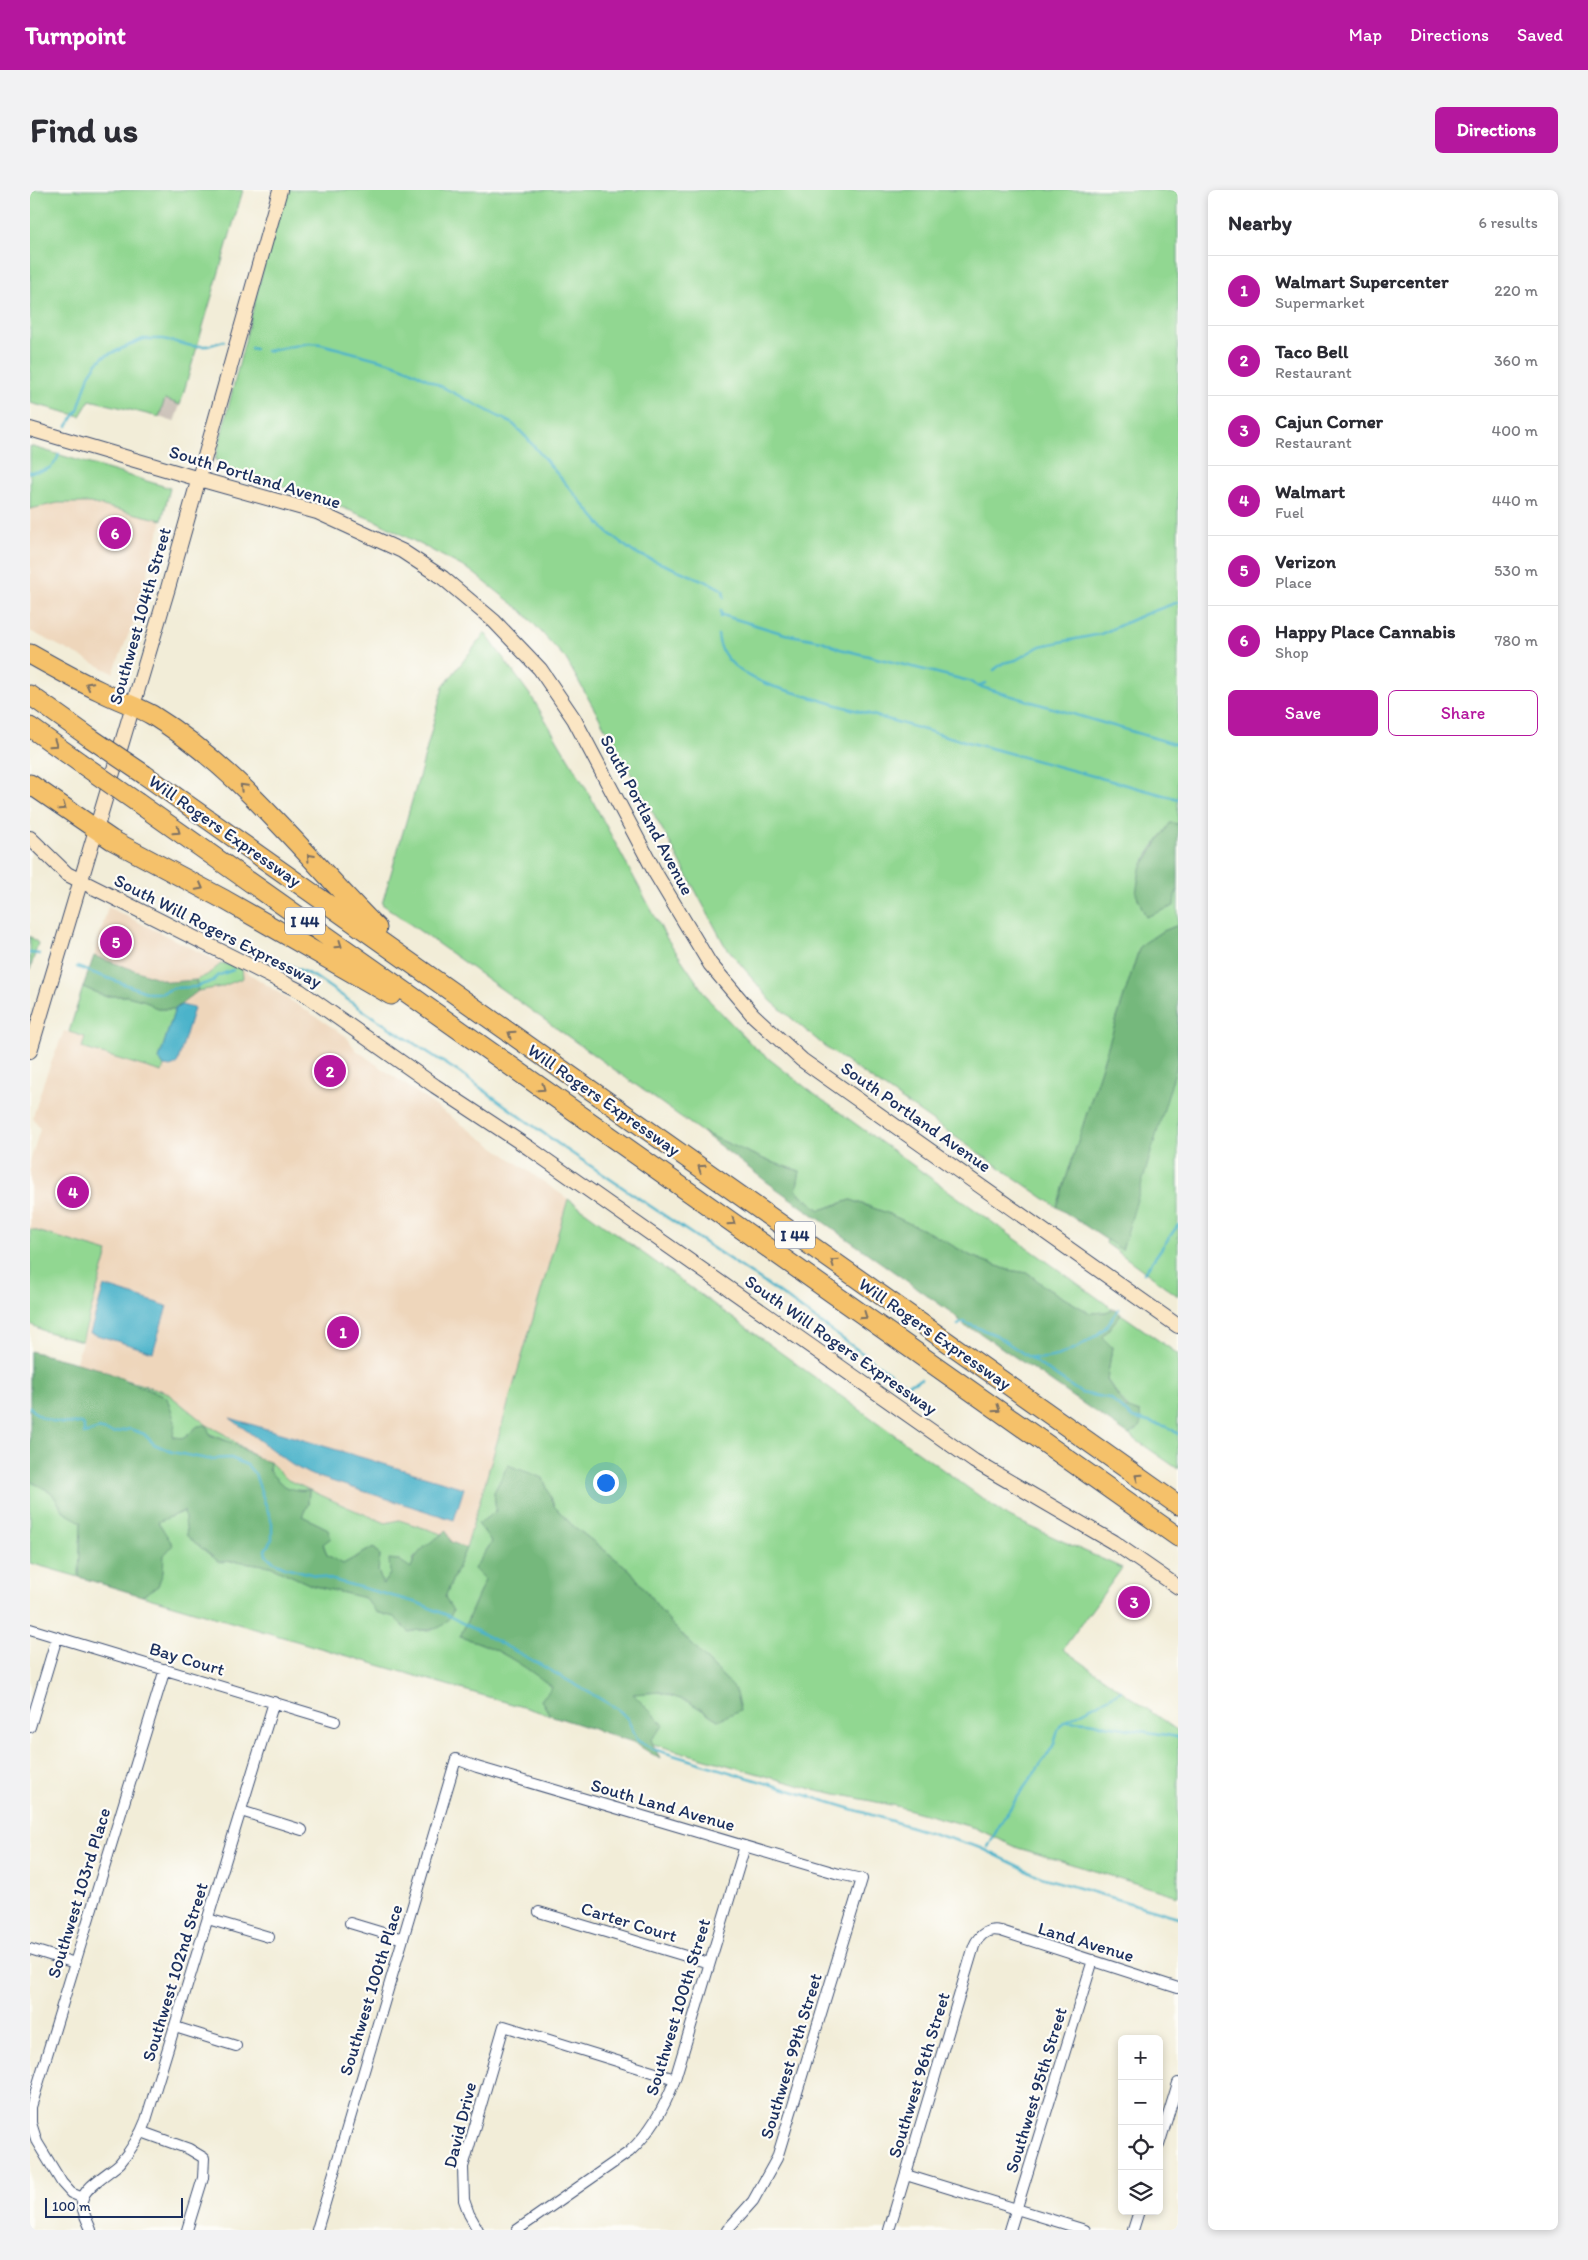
<!DOCTYPE html>
<html lang="en">
<head>
<meta charset="utf-8">
<style>
  body { margin:0; font-family:Itim,sans-serif; background:#f2f2f3; color:#2b2b33 }
  .controls { position:absolute; right:15px; bottom:15px; display:grid; overflow:hidden; border-radius:8px; box-shadow:0 2px 8px #0003 }
  .controls button { width:45px; height:45px; display:grid; place-items:center; padding:0; border:0; border-bottom:1px solid #e1e1e2; background:#fff; color:#2b2b33; font:25px sans-serif }
  .scale { position:absolute; left:15px; bottom:12px; width:138px; box-sizing:border-box; padding-left:5px; border:2px solid #1b2f5e; border-top:0; font-size:14px; line-height:18px; white-space:nowrap; color:#1b2f5e; -webkit-text-stroke:4px #fdfcf7; paint-order:stroke }
  .you { position:absolute; left:575px; top:1292px; width:18px; height:18px; margin:-12px; border:4px solid #fff; border-radius:50%; background:#1a73e8; box-shadow:0 0 0 8px #1a73e833 }
  .badge { display:grid; place-items:center; width:32px; height:32px; border-radius:50%; background:#b5179e; color:#fff; font-size:16px; font-weight:700 }
  .pin { position:absolute; translate:-50% -50%; border:2px solid #fff; box-shadow:0 1px 5px #0006 }
  .list { margin:0; padding:0; list-style:none }
  h2 { display:flex; justify-content:space-between; align-items:center; height:65px; margin:0; padding:0 20px; font-size:21px }
  h2 small { font-size:16px; font-weight:400; color:#7c7c81 }
  .list li { display:grid; grid-template-columns:32px 1fr auto; gap:15px; align-items:center; box-sizing:border-box; height:70px; padding:0 20px; border-top:1px solid #e1e1e2 }
  .list b { display:block; font-size:19px; white-space:nowrap }
  .list p { margin:0; font-size:16px; white-space:nowrap; color:#7c7c81 }
  .list em { font-size:16px; font-style:normal; color:#7c7c81 }
  .actions { display:flex; gap:10px; padding:15px 20px }
  .actions a { flex:1; padding:11px 0; border:1px solid #b5179e; border-radius:8px; text-align:center; font-size:18px; color:#b5179e }
  .actions .main { background:#b5179e; color:#fff }
  .icon { flex:none; width:28px; height:28px; fill:none; stroke:currentColor; stroke-width:2; stroke-linecap:round; stroke-linejoin:round }
  .map { position:relative; flex:none; width:1148px; height:2040px; overflow:hidden; border-radius:8px }
  header { display:flex; align-items:center; gap:30px; box-sizing:border-box; height:70px; padding:0 25px; background:#b5179e; color:#fff }
  header strong { font-size:24px }
  nav { display:flex; gap:28px; margin-inline-start:auto; font-size:18px }
  .intro { display:flex; align-items:center; justify-content:space-between; box-sizing:border-box; height:120px; padding:0 30px }
  h1 { margin:0; font-size:35px }
  .button { padding:12px 22px; border-radius:8px; background:#b5179e; color:#fff; font-size:18px; font-weight:700 }
  main { display:flex; gap:30px; padding:0 30px }
  aside { flex:1; background:#fff; border-radius:8px; box-shadow:0 2px 8px #0003 }
  .map>svg:first-child { display:block }
  .built { fill:#eed6bb }
  .industrial { fill:#ccc2b9 }
  .green { fill:#91d791; stroke:#568378 }
  .forest { fill:#74b87b; stroke:#48746c }
  .water { fill:#4cb3ca; stroke:#347194 }
  .lines { fill:none; stroke-linecap:round; stroke-linejoin:round }
  .stream { stroke:#4cb3ca; stroke-width:2.5 }
  .street-casing { stroke:#3b4c70; stroke-width:12 }
  .secondary-casing { stroke:#3b4c70; stroke-width:16 }
  .highway-casing { stroke:#3b4c70; stroke-width:21 }
  .street { stroke:#fff; stroke-width:10 }
  .secondary { stroke:#fbe6c4; stroke-width:14 }
  .highway { stroke:#f5c16b; stroke-width:19 }
  .highway-bridge-casing { stroke:#3b4c70; stroke-width:21; stroke-linecap:butt }
  .highway-bridge { stroke:#f5c16b; stroke-width:19 }
  .oneway { stroke:#7d7164 }
  .labels { text-anchor:middle; stroke-width:4.5; stroke-linejoin:round; paint-order:stroke }
  .shield { fill:#fdfcf7; stroke:#5f6c8c; stroke-width:1 }
  .shield-label { font-size:16px; font-weight:bold; fill:#1b2f5e }
  .street-label { font-size:18px; fill:#1b2f5e; stroke:#fdfcf7 }
</style>
</head>
<body>
<header>
<strong>Turnpoint</strong>
<nav><a>Map</a><a>Directions</a><a>Saved</a></nav>
</header>
<div class="intro"><h1>Find us</h1><a class="button">Directions</a></div>
<main>
<div class="map">
<svg width="1148" height="2040" viewBox="0 0 1148 2040">
  <rect width="100%" height="100%" fill="#fdfcf7"/>
  <filter id="ink" filterUnits="userSpaceOnUse"><feTurbulence type="fractalNoise" baseFrequency=".02" numOctaves="2"/><feDisplacementMap in="SourceGraphic" scale="10" xChannelSelector="R" yChannelSelector="G"/><feConvolveMatrix kernelMatrix="1 2 1 2 8 2 1 2 1" color-interpolation-filters="sRGB"/></filter>
  <filter id="wash" filterUnits="userSpaceOnUse"><feTurbulence type="fractalNoise" baseFrequency=".0096" numOctaves="4" result="noise"/><feDisplacementMap in="SourceGraphic" scale="20" xChannelSelector="R" yChannelSelector="G"/><feGaussianBlur stdDeviation="1.12" result="paint"/><feColorMatrix in="noise" values="0 0 0 0 0 0 0 0 0 0 0 0 0 0 0 0 0 1.4 0 .05"/><feComposite in="paint" operator="in"/></filter>
  <g filter="url(#wash)">
    <rect width="100%" height="100%" fill="#f2edd8"/>
    <path class="built" d="M28,313H60L132,330L106,426L83,483L0,441V319Z
      M78,717L192,773L177,785L166,790L139,792L64,766Z
      M212,779L316,846L326,860L538,1009L436,1358L421,1352L416,1341L412,1344L369,1330L356,1333L279,1300L258,1290L240,1272L227,1268L194,1244L177,1235L136,1202L46,1172L78,1062L0,1039V972L10,939L3,927L14,891L34,841L55,847L52,858L132,882L134,876L141,877L147,874L164,819L151,815L168,801H174Z"/>
    <path class="industrial" d="M135,209L150,215L144,232L129,227Z"/>
    <path class="green" d="M0,0H213L150,215L135,209L129,227L60,210L50,226L0,213Z
      M257,0H1148V634H1140C1116,667 1096,686 1116,727L1148,700V735L1131,742L1110,756L1027,1017L798,859L741,811L694,754L640,653L536,469L492,421L441,381L346,331L278,304L202,282L189,271L185,270L234,75Z
      M0,256L140,298L132,330L60,313H28L0,319Z
      M455,443L503,509L554,595L636,747L679,810L724,857L784,904L1083,1119L1076,1122L1060,1123L1018,1099L998,1083L978,1080L941,1066L904,1045L857,1023L821,1010L790,1020L766,1001L770,981L738,971L672,942L352,714L391,580L413,497Z
      M0,746L8,753L0,780Z
      M192,773L212,779L213,788L191,797L168,801L166,790L177,785Z
      M53,797L74,806H97L116,811L127,819H145L129,869L134,876L132,882L52,858L55,847L39,842Z
      M1148,822V1106L1076,1053Z
      M538,1009L977,1326L1092,1378L1033,1459L1148,1541V1706L988,1658L945,1638L866,1616L782,1599L623,1554L621,1550L634,1535L602,1504L630,1502L659,1512L688,1530L705,1499L639,1431L600,1380L542,1335L524,1316L513,1288L464,1302L466,1321L462,1352L444,1379L455,1390L430,1447C465,1455 494,1476 523,1497L511,1510L520,1525L112,1406L128,1396C136,1373 132,1355 128,1331L155,1321L157,1346L189,1372L207,1371L240,1376L281,1395L335,1408L346,1422L364,1427L379,1442L388,1440L401,1441L423,1421L415,1407L436,1358Z
      M0,1039L78,1062L52,1151L14,1141L0,1134Z
      M1091,1124L1148,1164V1279L1099,1245L1111,1236L1077,1190L1082,1157L1072,1147Z
      M90,1188L136,1202L177,1235L194,1244L227,1268L205,1254L180,1244L168,1236L154,1248L143,1247L137,1208Z
      M240,1272L258,1290L317,1317L356,1333L369,1330L412,1344L384,1368L381,1379L369,1370L353,1394L348,1381L350,1366L344,1357L313,1374L297,1365L293,1353L298,1339L272,1326L278,1314L279,1301C259,1302 250,1295 239,1280Z
      M0,1291L21,1302L35,1323L51,1331L49,1387L0,1373Z"/>
    <path class="forest" d="M1140,633L1148,634V700L1145,705L1144,716L1116,727L1106,704L1110,679Z
      M1148,735V872L1092,1060L1027,1017L1110,756L1131,742Z
      M64,766L139,792L166,790L168,801L145,819H127L116,811L97,806H74L53,797Z
      M672,942L738,971L770,981L766,1001L790,1020L821,1010L857,1023L904,1045L941,1066L978,1080L998,1083L1018,1099L1060,1123L1076,1122L1083,1119L1091,1124L1072,1147L1082,1157L1077,1190L1096,1218L1110,1223L1111,1236L1099,1245L947,1141L936,1137L922,1123L737,992Z
      M0,1161L70,1179L137,1208L145,1232L143,1247L154,1248L168,1236L177,1235L180,1245L205,1254L227,1268L240,1272L239,1280C250,1295 259,1302 279,1300L278,1314L272,1326L298,1339L301,1348L293,1354L297,1365L313,1374L344,1357L350,1366L348,1381L353,1394L360,1384L359,1369L369,1370L381,1378C388,1357 400,1354 416,1341L421,1352L436,1358L415,1407L423,1421C410,1447 401,1436 379,1442L364,1427L346,1422L335,1408L281,1395L240,1376L207,1371L189,1372L157,1346L154,1321L128,1332L143,1355L134,1365L133,1382L128,1396L112,1406L49,1387L51,1332L35,1323L21,1302L0,1291Z
      M478,1275L513,1288L524,1316L542,1335L600,1380L639,1431L705,1499L710,1520L688,1530L659,1512L630,1502L603,1504L634,1535L621,1550L630,1569L603,1552L520,1525L511,1510L522,1497C494,1476 465,1455 430,1447L455,1390L444,1379L462,1352L448,1334L466,1321L464,1302Z"/>
    <path class="water" d="M151,815L164,818L147,874L141,877L134,876L129,869L145,819Z
      M74,1096L137,1116L123,1162L60,1143Z
      M200,1228L434,1298L424,1330L279,1284L262,1275Z"/>
    <g class="lines">
      <path class="stream" d="M221,158L225,159
        M236,161L279,153L291,154L362,173L378,179L483,234L496,247L576,341L603,362L682,394L693,400L694,407
        M37,236L48,220L59,185L67,173L73,167L113,149H133L162,156H177L194,151
        M0,282C15,281 24,280 29,264
        M691,422L692,425L755,444L792,451L810,459L939,491L947,496L956,493
        M691,427V420
        M688,445C690,474 721,489 745,497L912,545L1148,609
        M964,480L973,473L986,470L1010,456L1071,444L1113,425L1148,412
        M948,496L1148,555
        M0,763L9,764
        M238,765L285,787L337,823L430,883L534,958L748,1102L876,1195L891,1189
        M47,777L119,803H132L144,798L165,797L183,791L187,786L203,780
        M1114,1083L1148,1035
        M928,1135L933,1132L966,1145L1051,1203L1079,1208L1103,1228L1138,1237L1148,1244
        M999,1167C1022,1174 1058,1154 1075,1138C1080,1132 1084,1125 1089,1119
        M0,1217C11,1232 34,1235 51,1233L54,1236V1244L69,1239L83,1243L100,1239L114,1244L124,1254L142,1262L177,1269L201,1268L217,1275L225,1284L242,1333V1349L235,1360L236,1365L244,1372L255,1377L388,1413L419,1426L502,1470L588,1519L597,1528L608,1551L623,1559L951,1658L1011,1687L1148,1727
        M1035,1531L1091,1501
        M958,1657C975,1622 1000,1590 1022,1558C1028,1548 1025,1539 1035,1531L1058,1532L1148,1547"/>
    </g>
  </g>
  <g filter="url(#ink)">
    <g class="lines">
      <g class="street-casing">
        <path id="street" d="M0,1439L305,1531
          M0,1537L27,1447
          M211,1621L272,1640
          M509,1722L679,1773
          M178,1729L239,1747
          M320,1733L373,1749
          M0,1759L45,1773
          M145,1837L206,1856
          M112,1942L159,1959L174,1968L173,1988L157,2040
          M1129,1955L1148,1893
          M876,1985L1055,2040
          M53,2008L41,2003L32,1993L7,1952L1,1933V1917L135,1479
          M61,2040C58,2031 51,2021 52,2011C53,1997 81,1982 90,1973C101,1960 110,1946 116,1930L244,1512
          M287,2040L426,1569L447,1577L809,1684L832,1689L747,1968L723,2011L697,2040
          M448,2040L439,2024L434,2010L433,1977L474,1836L645,1889
          M487,2040L599,1962C622,1941 635,1917 645,1889L715,1656
          M859,2040L944,1756C949,1744 959,1738 971,1741L1148,1798
          M980,2040L1063,1770
          M1103,2040L1109,2021"/>
      </g>
      <g class="secondary-casing">
        <path id="secondary" d="M0,239L169,289L287,322L372,361L413,388L464,431L510,479L544,529L626,684L680,774L723,825L772,870L1148,1136
          M0,648L37,684L270,801L405,896L499,958L944,1271L1083,1352L1148,1397
          M0,861L138,398L250,0"/>
      </g>
      <g class="highway-casing">
        <path id="highway" d="M0,464C23,477 46,490 70,501C87,510 106,516 122,525C211,580 274,665 347,738
          M0,505L59,547
          M0,537L49,572
          M115,585L1148,1315
          M0,594L82,650L195,710L361,805
          M108,613L1148,1347"/>
      </g>
      <use href="#street" class="street"/>
      <use href="#secondary" class="secondary"/>
      <use href="#highway" class="highway"/>
      <g class="highway-bridge-casing">
        <path id="highway-bridge" d="M59,547L115,585
          M49,572L108,613"/>
      </g>
      <use href="#highway-bridge" class="highway-bridge"/>
    </g>
    <defs><path id="oneway-chevron" d="M-2-3.5L2.5 0L-2 3.5" fill="none" stroke-width="1.6" stroke-linecap="round" stroke-linejoin="round" transform="scale(1.25)"/></defs>
    <g class="oneway">
      <use href="#oneway-chevron" transform="translate(59 495) rotate(-152)"/>
      <use href="#oneway-chevron" transform="translate(24 554) rotate(35)"/>
      <use href="#oneway-chevron" transform="translate(213 597) rotate(-135)"/>
      <use href="#oneway-chevron" transform="translate(33 617) rotate(34)"/>
      <use href="#oneway-chevron" transform="translate(147 641) rotate(35)"/>
      <use href="#oneway-chevron" transform="translate(280 667) rotate(-132)"/>
      <use href="#oneway-chevron" transform="translate(170 697) rotate(28)"/>
      <use href="#oneway-chevron" transform="translate(309 755) rotate(35)"/>
      <use href="#oneway-chevron" transform="translate(481 844) rotate(-145)"/>
      <use href="#oneway-chevron" transform="translate(512 898) rotate(35)"/>
      <use href="#oneway-chevron" transform="translate(671 978) rotate(-145)"/>
      <use href="#oneway-chevron" transform="translate(702 1032) rotate(35)"/>
      <use href="#oneway-chevron" transform="translate(804 1072) rotate(-145)"/>
      <use href="#oneway-chevron" transform="translate(834 1126) rotate(35)"/>
      <use href="#oneway-chevron" transform="translate(967 1219) rotate(35)"/>
      <use href="#oneway-chevron" transform="translate(1108 1287) rotate(-145)"/>
    </g>
  </g>
  <g class="labels">
    <g class="shield">
      <rect x="255" y="717.5" width="40" height="27" rx="4"/>
      <rect x="745" y="1031.5" width="40" height="27" rx="4"/>
    </g>
    <g class="shield-label">
      <text x="275" y="737">I 44</text>
      <text x="765" y="1051">I 44</text>
    </g>
    <g class="street-label">
      <text transform="translate(225 287) rotate(17)" y="6">South Portland Avenue</text>
      <text transform="translate(110 426) rotate(-74)" y="6">Southwest 104th Street</text>
      <text transform="translate(617 625) rotate(62)" y="6">South Portland Avenue</text>
      <text transform="translate(195 641) rotate(35)" y="6">Will Rogers Expressway</text>
      <text transform="translate(188 741) rotate(27)" y="6">South Will Rogers Expressway</text>
      <text transform="translate(574 910) rotate(35)" y="6">Will Rogers Expressway</text>
      <text transform="translate(886 927) rotate(35)" y="6">South Portland Avenue</text>
      <text transform="translate(905 1144) rotate(35)" y="6">Will Rogers Expressway</text>
      <text transform="translate(811 1155) rotate(35)" y="6">South Will Rogers Expressway</text>
      <text transform="translate(157 1469) rotate(17)" y="6">Bay Court</text>
      <text transform="translate(633 1615) rotate(16)" y="6">South Land Avenue</text>
      <text transform="translate(49 1703) rotate(-73)" y="6">Southwest 103rd Place</text>
      <text transform="translate(599 1732) rotate(17)" y="6">Carter Court</text>
      <text transform="translate(1056 1752) rotate(17)" y="6">Land Avenue</text>
      <text transform="translate(145 1782) rotate(-73)" y="6">Southwest 102nd Street</text>
      <text transform="translate(341 1800) rotate(-73)" y="6">Southwest 100th Place</text>
      <text transform="translate(648 1817) rotate(-73)" y="6">Southwest 100th Street</text>
      <text transform="translate(761 1866) rotate(-73)" y="6">Southwest 99th Street</text>
      <text transform="translate(889 1885) rotate(-73)" y="6">Southwest 96th Street</text>
      <text transform="translate(1006 1900) rotate(-73)" y="6">Southwest 95th Street</text>
      <text transform="translate(430 1935) rotate(-76)" y="6">David Drive</text>
    </g>
  </g>
</svg>
<div class="controls">
<button>+</button>
<button>−</button>
<button><svg class="icon" aria-label="locate" viewBox="0 0 24 24"><circle cx="12" cy="12" r="6"/><path d="M12 2v4M12 18v4M2 12h4M18 12h4"/></svg></button>
<button><svg class="icon" aria-label="layers" viewBox="0 0 24 24"><path d="M12 4l9 5-9 5-9-5zM3 14l9 5 9-5"/></svg></button>
</div>
<div class="scale">100 m</div>
<div class="you"></div>
<div class="pin badge" style="left:313px;top:1142px">1</div>
<div class="pin badge" style="left:300px;top:881px">2</div>
<div class="pin badge" style="left:1104px;top:1412px">3</div>
<div class="pin badge" style="left:43px;top:1002px">4</div>
<div class="pin badge" style="left:86px;top:752px">5</div>
<div class="pin badge" style="left:85px;top:343px">6</div>
</div>
<aside>
<h2>Nearby<small>6 results</small></h2>
<ul class="list">
<li><span class="badge">1</span><div><b>Walmart Supercenter</b><p>Supermarket</p></div><em>220 m</em></li>
<li><span class="badge">2</span><div><b>Taco Bell</b><p>Restaurant</p></div><em>360 m</em></li>
<li><span class="badge">3</span><div><b>Cajun Corner</b><p>Restaurant</p></div><em>400 m</em></li>
<li><span class="badge">4</span><div><b>Walmart</b><p>Fuel</p></div><em>440 m</em></li>
<li><span class="badge">5</span><div><b>Verizon</b><p>Place</p></div><em>530 m</em></li>
<li><span class="badge">6</span><div><b>Happy Place Cannabis</b><p>Shop</p></div><em>780 m</em></li>
</ul>
<div class="actions"><a class="main">Save</a><a>Share</a></div>
</aside>
</main>
</body>
</html>
